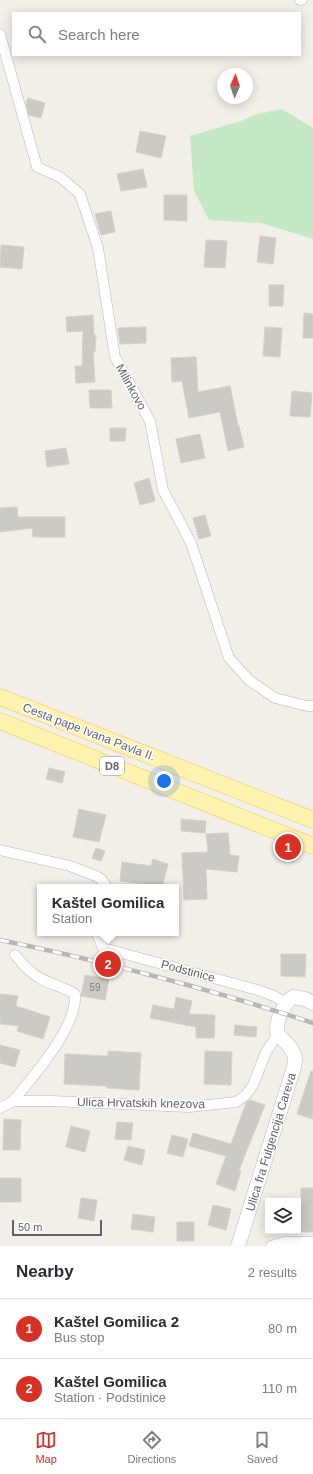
<!DOCTYPE html>
<html lang="en">
<head>
<meta charset="utf-8">
<style>
  body { margin:0; font-family:Helvetica,sans-serif; background:#f2f2f3; color:#2b2b33 }
  .controls { position:absolute; right:12px; bottom:12px; display:grid; overflow:hidden; border-radius:0px; box-shadow:0 2px 10px #0003 }
  .controls button { width:36px; height:36px; display:grid; place-items:center; padding:0; border:0; border-bottom:1px solid #e1e1e2; background:#fff; color:#2b2b33; font:20px sans-serif }
  .compass { position:absolute; left:217px; top:68px; width:36px; height:36px; border-radius:50%; background:#fff; box-shadow:0 2px 10px #0003; rotate:2deg }
  .scale { position:absolute; left:12px; bottom:10px; width:90px; box-sizing:border-box; padding-left:4px; border:2px solid #5f6368; border-top:0; font-size:11px; line-height:14px; white-space:nowrap; color:#5f6368; -webkit-text-stroke:3px #fff; paint-order:stroke }
  .you { position:absolute; left:164px; top:781px; width:14px; height:14px; margin:-10px; border:3px solid #fff; border-radius:50%; background:#1a73e8; box-shadow:0 0 0 6px #1a73e833 }
  .badge { display:grid; place-items:center; width:26px; height:26px; border-radius:50%; background:#d93025; color:#fff; font-size:13px; font-weight:700 }
  .pin { position:absolute; translate:-50% -50%; border:2px solid #fff; box-shadow:0 1px 4px #0006 }
  .popup { position:absolute; left:37px; top:884px; width:142px; height:52px; box-sizing:border-box; display:grid; place-content:center; border-radius:0px; background:#fff; filter:drop-shadow(0 1px 3px #0005); font-size:13px; white-space:nowrap; color:#7c7c81 }
  .popup b { font-size:15px; color:#2b2b33 }
  .popup::after { content:''; position:absolute; left:50%; top:100%; margin-left:-8px; border:8px solid transparent; border-top-color:#fff }
  .list { margin:0; padding:0; list-style:none }
  h2 { display:flex; justify-content:space-between; align-items:center; height:52px; margin:0; padding:0 16px; font-size:17px }
  h2 small { font-size:13px; font-weight:400; color:#7c7c81 }
  .list li { display:grid; grid-template-columns:26px 1fr auto; gap:12px; align-items:center; box-sizing:border-box; height:60px; padding:0 16px; border-top:1px solid #e1e1e2 }
  .list b { display:block; font-size:15px; white-space:nowrap }
  .list p { margin:0; font-size:13px; white-space:nowrap; color:#7c7c81 }
  .list em { font-size:13px; font-style:normal; color:#7c7c81 }
  .icon { flex:none; width:22px; height:22px; fill:none; stroke:currentColor; stroke-width:2; stroke-linecap:round; stroke-linejoin:round }
  .map { position:relative; flex:none; width:313px; height:1246px; overflow:hidden }
  .search { position:absolute; background:#fff; box-shadow:0 2px 10px #0003; left:12px; right:12px; top:12px; height:44px; display:flex; align-items:center; gap:10px; box-sizing:border-box; padding:0 14px; border-radius:0px; color:#7c7c81; font-size:15px }
  .sheet { height:172px; background:#fff }
  nav { display:flex; justify-content:space-around; align-items:center; box-sizing:border-box; height:56px; border-top:1px solid #e1e1e2; background:#fff; font-size:11px; color:#7c7c81 }
  nav a { display:grid; justify-items:center; gap:2px }
  nav .on { color:#d93025 }
  .map>svg:first-child { display:block }
  .green { fill:#c5e8c5 }
  .building { fill:#cccac5; stroke:#d6d1c6 }
  .lines { fill:none; stroke-linecap:round; stroke-linejoin:round }
  .street-casing { stroke:#b5b8bc; stroke-width:11 }
  .secondary-casing { stroke:#b6babf; stroke-width:15 }
  .primary-casing { stroke:#f2c960; stroke-width:17 }
  .street { stroke:#fff; stroke-width:10 }
  .secondary { stroke:#fff; stroke-width:14 }
  .primary { stroke:#fff2af; stroke-width:16 }
  .rail-casing { stroke:#b6b7b8; stroke-width:4.5 }
  .rail { stroke:#fff; stroke-width:3; stroke-dasharray:9; stroke-linecap:butt }
  .labels { text-anchor:middle; stroke-width:3; stroke-linejoin:round; paint-order:stroke }
  .number-label { font-size:10px; fill:#7a7d7f }
  .shield { fill:#fff; stroke:#8f9295; stroke-width:1 }
  .shield-label { font-size:11px; font-weight:bold; fill:#5f6368 }
  .street-label { font-size:12px; fill:#5f6368; stroke:#fff }
</style>
</head>
<body>
<div class="map">
<svg width="313" height="1246" viewBox="0 0 313 1246">
  <rect width="100%" height="100%" fill="#f1efe8"/>
  <path class="green" d="M282,109L313,128V239L261,223L209,220L194,191L190,136L241,121L257,114Z"/>
  <path class="building" d="M28,98L45,103L41,118L29,115L26,104Z
    M140,131L166,136L161,158L136,152Z
    M143,169L147,187L121,191L117,174Z
    M164,195H187V221L164,220Z
    M111,211L115,232L101,235L95,214Z
    M260,236L276,238L273,264L257,262Z
    M206,240L227,241L225,268L204,267Z
    M1,245L24,247L22,269L0,267Z
    M269,285H284L283,306H269Z
    M304,313L313,314V338H303Z
    M93,315L94,335L96,336L95,352H93L95,382L76,383L75,366H82L83,331L67,332L66,317Z
    M146,327V343L120,344L118,328Z
    M265,327L282,328L280,357L263,356Z
    M196,357L198,392L230,386L238,426H239L244,447L228,451L220,412L189,418L182,381L172,382L171,358Z
    M89,390H111L112,408H90Z
    M292,391L312,393L310,417L290,416Z
    M110,428H126L125,441H110Z
    M200,434L205,458L181,463L176,439Z
    M66,448L69,464L47,467L45,451Z
    M149,478L155,501L140,505L134,483Z
    M17,507L18,517H65V537H33L32,528L0,532V508Z
    M205,515L211,536L199,539L193,518Z
    M49,768L65,772L62,783L46,779Z
    M79,809L106,815L99,842L73,837Z
    M181,819L206,821L205,833L181,831Z
    M228,833L230,855L239,856L237,872L206,869L207,899L184,900L182,853L208,852L206,834Z
    M96,848L105,851L101,861L92,858Z
    M153,859L168,864L162,887H145L146,884L120,881L122,862L151,866Z
    M281,954H306L305,977L281,976Z
    M85,975L109,979L105,1000L81,996Z
    M0,994L18,996L16,1006L50,1017L43,1039L17,1031L19,1026L0,1024Z
    M176,997L192,1001L189,1014L215,1015L214,1038H196V1027L150,1018L153,1005L174,1009Z
    M235,1025L257,1027L256,1037L234,1035Z
    M0,1045L20,1050L15,1067L0,1063Z
    M108,1051L141,1053L139,1090L107,1088V1086L64,1084L65,1054L108,1056Z
    M205,1051L232,1052L231,1085L204,1084Z
    M311,1071H313V1119L297,1114Z
    M250,1100L265,1105L239,1170L241,1171L235,1191L216,1184L226,1156L189,1146L193,1133L231,1144L246,1103Z
    M4,1119L21,1120L20,1150H3Z
    M117,1122L133,1123L131,1140L115,1139Z
    M71,1126L90,1131L85,1152L66,1147Z
    M172,1135L188,1139L183,1157L167,1153Z
    M128,1146L145,1150L142,1165L124,1160Z
    M0,1178H21V1202H0Z
    M301,1188H313V1232H300Z
    M81,1198L97,1200L94,1221L78,1218Z
    M213,1205L231,1209L226,1230L208,1225Z
    M133,1214L155,1217L153,1232L131,1229Z
    M177,1222H194V1241H177Z"/>
  <g class="lines">
    <g class="street-casing">
      <path id="street" d="M300,0H302
        M0,34L37,167L60,177L80,194L98,248L115,357L150,421L163,490L191,543L229,658L249,680L275,698L307,706H313
        M0,850L70,866L96,876L101,879L105,884L104,887
        M98,933V936L103,948L261,991L274,996L287,1004
        M13,1101C33,1077 78,1026 75,994C61,985 42,983 30,971C24,967 20,960 15,955
        M0,1108L13,1101H52L189,1107L236,1102L246,1095L253,1085L266,1052L278,1034
        M271,1246L284,1242H313"/>
    </g>
    <g class="secondary-casing">
      <path id="secondary" d="M238,1246L294,1067C295,1062 296,1057 293,1052C284,1034 271,1041 280,1015C283,1008 287,1001 293,997L305,999L313,1003"/>
    </g>
    <g class="primary-casing">
      <path id="primary" d="M0,697L313,820
        M0,721L313,846"/>
    </g>
    <use href="#street" class="street"/>
    <use href="#secondary" class="secondary"/>
    <use href="#primary" class="primary"/>
    <g class="rail-casing">
      <path id="rail" d="M0,940C106,962 210,989 313,1023"/>
    </g>
    <use href="#rail" class="rail"/>
  </g>
  <g class="labels">
    <g class="number-label">
      <text x="95" y="991">59</text>
    </g>
    <rect class="shield" x="100" y="757" width="24" height="18" rx="3"/>
    <g class="shield-label">
      <text x="112" y="770">D8</text>
    </g>
    <g class="street-label">
      <text transform="translate(131 387) rotate(61)" y="4">Milinkovo</text>
      <text transform="translate(89 732) rotate(21)" y="4">Cesta pape Ivana Pavla II.</text>
      <text transform="translate(188 971) rotate(15)" y="4">Podstinice</text>
      <text transform="translate(141 1103) rotate(1)" y="4">Ulica Hrvatskih knezova</text>
      <text transform="translate(271 1142) rotate(-73)" y="4">Ulica fra Fulgencija Careva</text>
    </g>
  </g>
</svg>
<div class="controls">
<button><svg class="icon" aria-label="layers" viewBox="0 0 24 24"><path d="M12 4l9 5-9 5-9-5zM3 14l9 5 9-5"/></svg></button>
</div>
<svg class="compass" viewBox="-18 -18 36 36"><path d="M0-13l5 13h-10z" fill="#e53935"/><path d="M0 13l5-13h-10z" fill="#7c7c81"/></svg>
<div class="scale">50 m</div>
<div class="you"></div>
<div class="pin badge" style="left:288px;top:847px">1</div>
<div class="pin badge" style="left:108px;top:964px">2</div>
<div class="popup"><b>Kaštel Gomilica</b>Station</div>
<div class="search"><svg class="icon" aria-label="search" viewBox="0 0 24 24"><circle cx="10" cy="10" r="6"/><path d="M15 15l6 6"/></svg>Search here</div>
</div>
<section class="sheet">
<h2>Nearby<small>2 results</small></h2>
<ul class="list">
<li><span class="badge">1</span><div><b>Kaštel Gomilica 2</b><p>Bus stop</p></div><em>80 m</em></li>
<li><span class="badge">2</span><div><b>Kaštel Gomilica</b><p>Station · Podstinice</p></div><em>110 m</em></li>
</ul>
</section>
<nav>
<a class="on"><svg class="icon" aria-label="map" viewBox="0 0 24 24"><path d="M3 6l6-2 6 2 6-2v14l-6 2-6-2-6 2zM9 4v14M15 6v14"/></svg>Map</a>
<a><svg class="icon" aria-label="directions" viewBox="0 0 24 24"><path d="M12 3l9 9-9 9-9-9zM9 14v-3h6M13 9l2 2-2 2"/></svg>Directions</a>
<a><svg class="icon" aria-label="saved" viewBox="0 0 24 24"><path d="M7 4h10v16l-5-4-5 4z"/></svg>Saved</a>
</nav>
</body>
</html>
